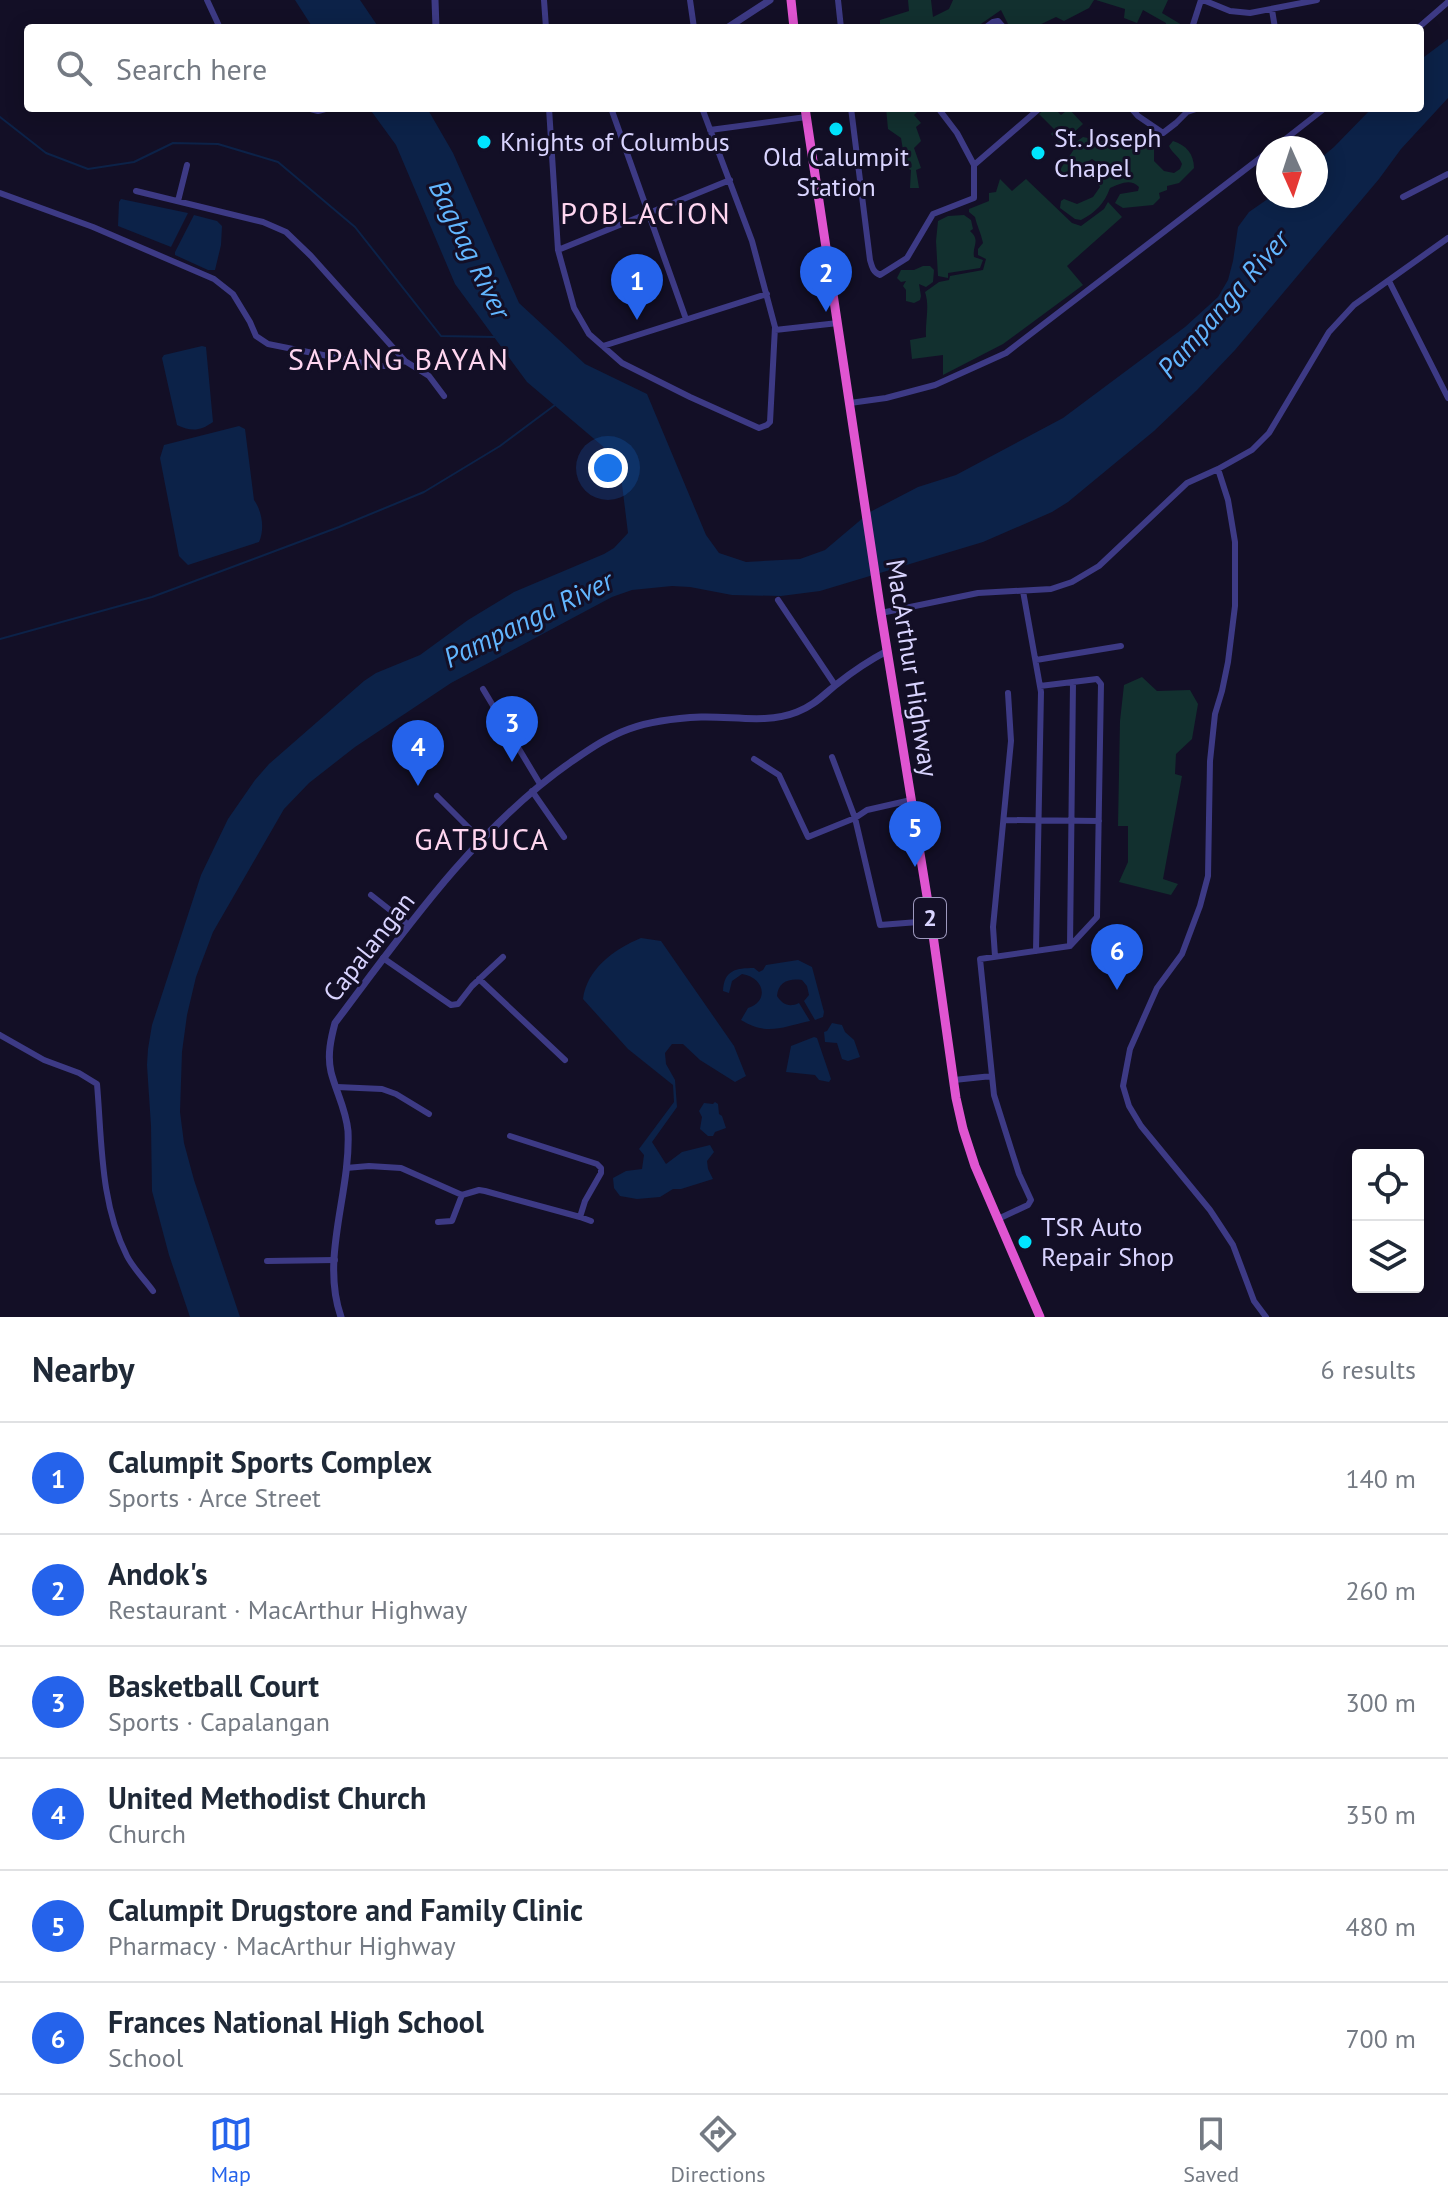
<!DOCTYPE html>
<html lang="en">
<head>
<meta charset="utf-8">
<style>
  body { margin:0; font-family:"PT Sans",sans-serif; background:#f6f6f7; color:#1f2937 }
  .controls { position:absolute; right:24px; bottom:24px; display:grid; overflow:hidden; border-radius:8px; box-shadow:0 4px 20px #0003 }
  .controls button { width:72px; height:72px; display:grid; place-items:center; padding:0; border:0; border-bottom:2px solid #e0e1e3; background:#fff; color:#1f2937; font:40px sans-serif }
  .compass { position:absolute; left:1256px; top:136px; width:72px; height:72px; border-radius:50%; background:#fff; box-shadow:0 4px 20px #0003; rotate:177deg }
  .you { position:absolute; left:608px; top:468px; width:28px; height:28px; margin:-20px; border:6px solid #fff; border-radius:50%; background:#1a73e8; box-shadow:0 0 0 12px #1a73e833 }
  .badge { display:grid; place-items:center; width:52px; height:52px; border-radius:50%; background:#2563eb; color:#fff; font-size:26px; font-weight:700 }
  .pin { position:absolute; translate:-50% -66px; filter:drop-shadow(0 2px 4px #0008) }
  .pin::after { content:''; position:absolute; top:42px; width:28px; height:24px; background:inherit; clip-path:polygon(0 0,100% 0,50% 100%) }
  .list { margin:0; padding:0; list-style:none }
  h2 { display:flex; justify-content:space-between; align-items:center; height:104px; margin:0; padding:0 32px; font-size:34px }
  h2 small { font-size:26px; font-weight:400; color:#747a83 }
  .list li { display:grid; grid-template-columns:52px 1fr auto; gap:24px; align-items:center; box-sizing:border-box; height:112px; padding:0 32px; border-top:2px solid #e0e1e3 }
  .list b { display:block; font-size:30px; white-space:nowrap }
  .list p { margin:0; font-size:26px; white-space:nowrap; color:#747a83 }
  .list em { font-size:26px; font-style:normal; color:#747a83 }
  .icon { flex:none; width:44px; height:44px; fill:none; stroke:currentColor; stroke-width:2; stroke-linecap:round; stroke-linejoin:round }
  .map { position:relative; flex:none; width:1448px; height:1317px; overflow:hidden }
  .search { position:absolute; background:#fff; box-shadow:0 4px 20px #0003; left:24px; right:24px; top:24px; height:88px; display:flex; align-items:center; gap:20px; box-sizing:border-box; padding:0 28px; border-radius:8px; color:#747a83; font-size:30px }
  .sheet { height:776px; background:#fff }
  nav { display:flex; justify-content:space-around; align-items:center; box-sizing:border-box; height:112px; border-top:2px solid #e0e1e3; background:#fff; font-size:22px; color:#747a83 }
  nav a { display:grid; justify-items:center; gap:4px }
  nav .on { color:#2563eb }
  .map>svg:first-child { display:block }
  .green { fill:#12302f }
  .water { fill:#0c2248 }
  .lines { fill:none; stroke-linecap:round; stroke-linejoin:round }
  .stream { stroke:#0c2248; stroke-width:2 }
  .minor { stroke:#3d3a85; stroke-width:6 }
  .tertiary { stroke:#3d3a85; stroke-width:7 }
  .trunk { stroke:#e055d1; stroke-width:9 }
  .poi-dot { fill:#00e5ff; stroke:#130f26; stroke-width:3 }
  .labels { text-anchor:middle; stroke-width:6; stroke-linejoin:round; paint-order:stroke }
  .shield { fill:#130f26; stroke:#9e99be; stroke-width:2 }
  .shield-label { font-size:24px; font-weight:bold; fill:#d9d4ff }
  .poi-label { font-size:26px; fill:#d9d4ff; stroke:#130f26; text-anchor:start }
  .street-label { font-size:26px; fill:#d9d4ff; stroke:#130f26 }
  .water-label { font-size:28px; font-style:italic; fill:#62b6ff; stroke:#130f26 }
  .quarter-label { font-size:30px; letter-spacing:2px; fill:#ffd6f0; stroke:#130f26 }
</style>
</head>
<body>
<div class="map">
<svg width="1448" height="1317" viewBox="0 0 1448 1317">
  <rect width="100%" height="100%" fill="#130f26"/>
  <path class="green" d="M908,0H931L933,17L949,9L953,0H1094L1089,8L1064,21L1056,17L1033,28H1010L1001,10L975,28H880V20L909,11Z
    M1096,0H1168L1162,13L1187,28H1165L1166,23L1143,10L1137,23L1124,18L1125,9Z
    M886,108H921L914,115L921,123L916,127L921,141L914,148L921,168L916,170L919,188H910L911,170L909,169L904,156L901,138L888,129Z
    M1046,108H1054L1061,115L1069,109L1083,124L1061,144L1051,134L1055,130L1039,114Z
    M1140,134L1149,135L1154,143V161L1164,171L1174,173L1180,169L1182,164C1179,156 1172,153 1169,146L1173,141C1186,145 1194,154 1194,168L1179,183L1167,186V190L1159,193L1160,198L1153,205L1123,208L1115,203L1120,194L1138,191L1139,187C1130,178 1120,184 1110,188C1104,204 1096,212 1081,220L1075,219L1060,208L1061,201L1064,199L1077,204L1093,197L1100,187L1098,182L1104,171L1101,165L1092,159L1076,169L1072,176L1066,178L1060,171C1064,160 1075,153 1076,142L1083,137L1112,143H1129Z
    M1000,179L1012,191L1026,179L1072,223L1081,226L1104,209L1108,202L1122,217L1067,266L1083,285L1003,344L943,375V355L912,359L910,340L926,337C925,321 930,307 925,292L939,282L949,280L950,276L983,270L986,259L978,255V249L983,243C981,233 977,226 975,217L969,212V209L989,201V193L996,192Z
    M964,215L971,220L973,229L970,231C981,241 972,245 974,257L983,260L980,268L948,273V278L938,276L936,241L938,221L948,216Z
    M923,266H930L934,270L933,282L926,287L919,284L921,296L920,300L914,303L906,301V290L903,286L906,281L901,282L897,278L901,270H914Z
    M1142,677L1157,691L1190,690L1198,704L1192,739L1176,754L1175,774L1182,776L1163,879L1178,884L1171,895L1119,882L1128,862V826H1118L1120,721L1124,685Z"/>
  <path class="water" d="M295,0H360L379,28H313Z
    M1448,39V98L1401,149L1379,179L1235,350L1197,390L1154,431L1068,502L1052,512L983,542L820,591L781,596L732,595L690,587L672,586L632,590L612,597L451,683L355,747L309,783L284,809L213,932L196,977L187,1015L182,1052L180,1112L184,1143L194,1180L240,1317H190L169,1255L152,1191L151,1126L147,1065L148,1049L152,1025L201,875L228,819L255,780L269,764L364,681L376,673L420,655L468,620L514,592L604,554L614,548L628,533L619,460L527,382L455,284L396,145L369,108H427L453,153L519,303L585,364L647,394L706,535L719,553L746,562L800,559L825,550L870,512L918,487L956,475L1063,418L1185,327L1218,297L1228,280L1233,261L1238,227L1249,212L1272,196H1316V162L1334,147L1372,108H1420V60Z
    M121,199L188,213L171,247L118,226L119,202Z
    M194,215L217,221L222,226L221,245L215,270H208L175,255V252Z
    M202,346L206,347L213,422C200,431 192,432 177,425L162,358L164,355Z
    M239,426L245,429L254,500C262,511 265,529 259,542L188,565L179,556L160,458L164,445Z
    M641,938L661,941L734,1046L746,1076L735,1082L700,1060L683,1044H672L665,1053L666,1064L675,1080L677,1107L652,1142L666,1164L682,1152L710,1145L714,1152L707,1161L708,1169L713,1179L681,1189H673L660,1197L637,1199L620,1196L614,1188L613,1178L626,1171L642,1169L644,1155L639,1149L674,1102L673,1085L628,1049L583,999C587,969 614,949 641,938Z
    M798,960L812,967L824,1012L823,1017L815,1020L804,1001L809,995L807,986L802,980C789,978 778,982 777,996C782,1004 789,1008 799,1003L810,1021C782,1027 767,1036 741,1020L748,1008C770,1001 764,977 742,974L732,981L729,993L723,991C724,970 736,968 754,968L759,972L763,970L766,965Z
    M832,1023L842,1025L845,1032L854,1040L860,1057L848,1061L842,1059L837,1043L825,1042L824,1032L827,1031Z
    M814,1037L817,1038L831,1079L829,1082L819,1080L815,1075L786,1072L791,1046Z
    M715,1102L718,1104L719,1114L722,1116L726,1128L715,1132L713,1136H708L700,1129L702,1117L699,1111L704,1103L713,1104Z"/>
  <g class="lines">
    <path class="stream" d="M0,117L46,153L88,169L134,162L173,143L218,144L278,162L355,227L441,336L495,337
      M0,639L152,597L339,527L424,492L500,446L555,405"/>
    <path class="minor" d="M207,0L220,28
      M544,0L546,28
      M690,0L694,28
      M838,0L841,28
      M1203,0L1230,11L1250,13L1317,0
      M1272,10L1275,28
      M985,28L993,22L998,21L1004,28
      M1192,28L1201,0
      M1418,28L1448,2
      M307,108L318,111L329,108
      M549,108L558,250L574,308L589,334L622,363L690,397L759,428L767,425L770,422L775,327L752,241L702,108
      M611,108L686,319
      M851,108L870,260C872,267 873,272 880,275L907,258L933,214L974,198V165L1040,108
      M938,108L957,133L974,165
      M1131,108L1138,116L1163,133L1176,123L1187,112L1199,108
      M710,130L806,117
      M1274,148L1325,108
      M136,191L263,222L286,232L311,256L405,361L429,376L444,396
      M0,193L93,227L214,279L233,294L250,322L256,336L268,344L378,366H388L405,361
      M1403,197L1448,174
      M178,201L187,165
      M558,250L730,180
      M1389,281L1448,398
      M775,330L838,323
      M603,346L767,294
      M850,403L886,398L935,385L1006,353L1268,152
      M1218,469L1228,500L1235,542V606L1228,662L1222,691L1215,714L1210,761L1208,876L1200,906L1182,954L1157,988L1130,1049L1123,1086L1129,1106L1141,1126L1210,1210L1233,1245L1254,1301L1266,1317
      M1023,591L1041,692L1036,951
      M778,600L835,685
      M881,613L978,593L1051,589L1072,582L1099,566L1187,483L1218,469L1252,450L1269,433L1329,332L1354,305L1448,238
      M1036,660L1121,646
      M483,689L540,784
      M832,757L855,818L880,925L931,921
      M754,759L779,775L808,837L855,818L867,810L911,800
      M532,791L564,837
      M437,796L481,840
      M1005,820L1099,821
      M371,895L409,925
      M1070,946L1073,682
      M995,956L993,927L1011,741L1008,693
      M383,958L451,1005L458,1004L472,986L503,957
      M479,979L565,1060
      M0,1035L44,1060L79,1073L97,1084C102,1141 100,1203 127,1256C133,1268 145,1280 153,1291
      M954,1080L992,1076
      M337,1087L382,1089L396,1094L429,1114
      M346,1168L369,1166L401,1168L462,1195L479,1190L485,1191L580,1217L585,1201L601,1173V1168L597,1164L510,1136
      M580,1217L591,1221
      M998,1219L1028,1205L1031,1200L1019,1174L994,1095L980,959L1070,946L1097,917L1101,684L1097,679L1040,686
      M438,1222L452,1221L462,1195
      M267,1261L335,1260"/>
    <path class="tertiary" d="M435,0L436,28
      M727,28L770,0
      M341,1317C320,1257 351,1193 348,1131C346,1109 336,1092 331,1072C327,1055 331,1038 335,1023C404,931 476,828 571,762C590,749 607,737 629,729C651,721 678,718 701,717C733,716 767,724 797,712C815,705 823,695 837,684C852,672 870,660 887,651"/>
    <path class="trunk" d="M791,0L794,28
      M805,108L881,613L931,921L956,1098L963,1129L975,1166L1040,1317"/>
  </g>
  <g class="poi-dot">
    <circle cx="836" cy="129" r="8"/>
    <circle cx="484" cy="142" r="8"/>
    <circle cx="1038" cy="153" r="8"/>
    <circle cx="1025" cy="1242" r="8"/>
  </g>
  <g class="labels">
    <rect class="shield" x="914" y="898" width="32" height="40" rx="6"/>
    <g class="shield-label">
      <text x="930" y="926">2</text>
    </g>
    <g class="poi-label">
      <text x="1054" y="147">St. Joseph<tspan x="1054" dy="30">Chapel</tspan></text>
      <text x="500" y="151">Knights of Columbus</text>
      <text x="836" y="166" text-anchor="middle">Old Calumpit<tspan x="836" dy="30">Station</tspan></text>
      <text x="1041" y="1236">TSR Auto<tspan x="1041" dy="30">Repair Shop</tspan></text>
    </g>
    <g class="street-label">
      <text transform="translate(912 668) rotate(81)" y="9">MacArthur Highway</text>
      <text transform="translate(369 947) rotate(-52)" y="9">Capalangan</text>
    </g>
    <g class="water-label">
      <text transform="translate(470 249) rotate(64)" y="10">Bagbag River</text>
      <text transform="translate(1223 304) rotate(-49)" y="10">Pampanga River</text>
      <text transform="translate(528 619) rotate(-26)" y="10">Pampanga River</text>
    </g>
    <g class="quarter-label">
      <text x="646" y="224">POBLACION</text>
      <text x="399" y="370">SAPANG BAYAN</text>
      <text x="482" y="850">GATBUCA</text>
    </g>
  </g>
</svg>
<div class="controls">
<button><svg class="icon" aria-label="locate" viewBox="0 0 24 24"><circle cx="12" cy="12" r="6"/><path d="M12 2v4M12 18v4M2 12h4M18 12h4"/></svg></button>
<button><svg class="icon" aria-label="layers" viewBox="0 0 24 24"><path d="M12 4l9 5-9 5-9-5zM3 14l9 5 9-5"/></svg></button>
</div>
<svg class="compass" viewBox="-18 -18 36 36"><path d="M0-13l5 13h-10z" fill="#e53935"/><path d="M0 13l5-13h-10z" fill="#747a83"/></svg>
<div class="you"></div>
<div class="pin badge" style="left:637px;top:320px">1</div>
<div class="pin badge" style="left:826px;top:312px">2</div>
<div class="pin badge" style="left:512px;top:762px">3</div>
<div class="pin badge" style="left:418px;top:786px">4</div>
<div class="pin badge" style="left:915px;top:867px">5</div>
<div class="pin badge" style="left:1117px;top:990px">6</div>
<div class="search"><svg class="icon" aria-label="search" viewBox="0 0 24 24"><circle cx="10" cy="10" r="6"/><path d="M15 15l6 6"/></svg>Search here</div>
</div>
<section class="sheet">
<h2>Nearby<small>6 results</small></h2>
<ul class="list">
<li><span class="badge">1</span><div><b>Calumpit Sports Complex</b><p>Sports · Arce Street</p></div><em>140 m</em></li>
<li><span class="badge">2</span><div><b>Andok's</b><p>Restaurant · MacArthur Highway</p></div><em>260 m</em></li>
<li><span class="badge">3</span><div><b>Basketball Court</b><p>Sports · Capalangan</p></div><em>300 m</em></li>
<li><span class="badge">4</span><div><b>United Methodist Church</b><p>Church</p></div><em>350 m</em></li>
<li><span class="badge">5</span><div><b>Calumpit Drugstore and Family Clinic</b><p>Pharmacy · MacArthur Highway</p></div><em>480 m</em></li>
<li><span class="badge">6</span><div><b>Frances National High School</b><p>School</p></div><em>700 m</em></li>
</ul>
</section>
<nav>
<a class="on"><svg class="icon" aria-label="map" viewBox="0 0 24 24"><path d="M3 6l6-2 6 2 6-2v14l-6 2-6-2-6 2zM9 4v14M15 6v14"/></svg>Map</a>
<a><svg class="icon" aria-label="directions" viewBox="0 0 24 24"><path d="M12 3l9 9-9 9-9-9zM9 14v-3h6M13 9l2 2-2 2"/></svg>Directions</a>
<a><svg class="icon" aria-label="saved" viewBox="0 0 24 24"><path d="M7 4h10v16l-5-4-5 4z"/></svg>Saved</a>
</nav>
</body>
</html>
